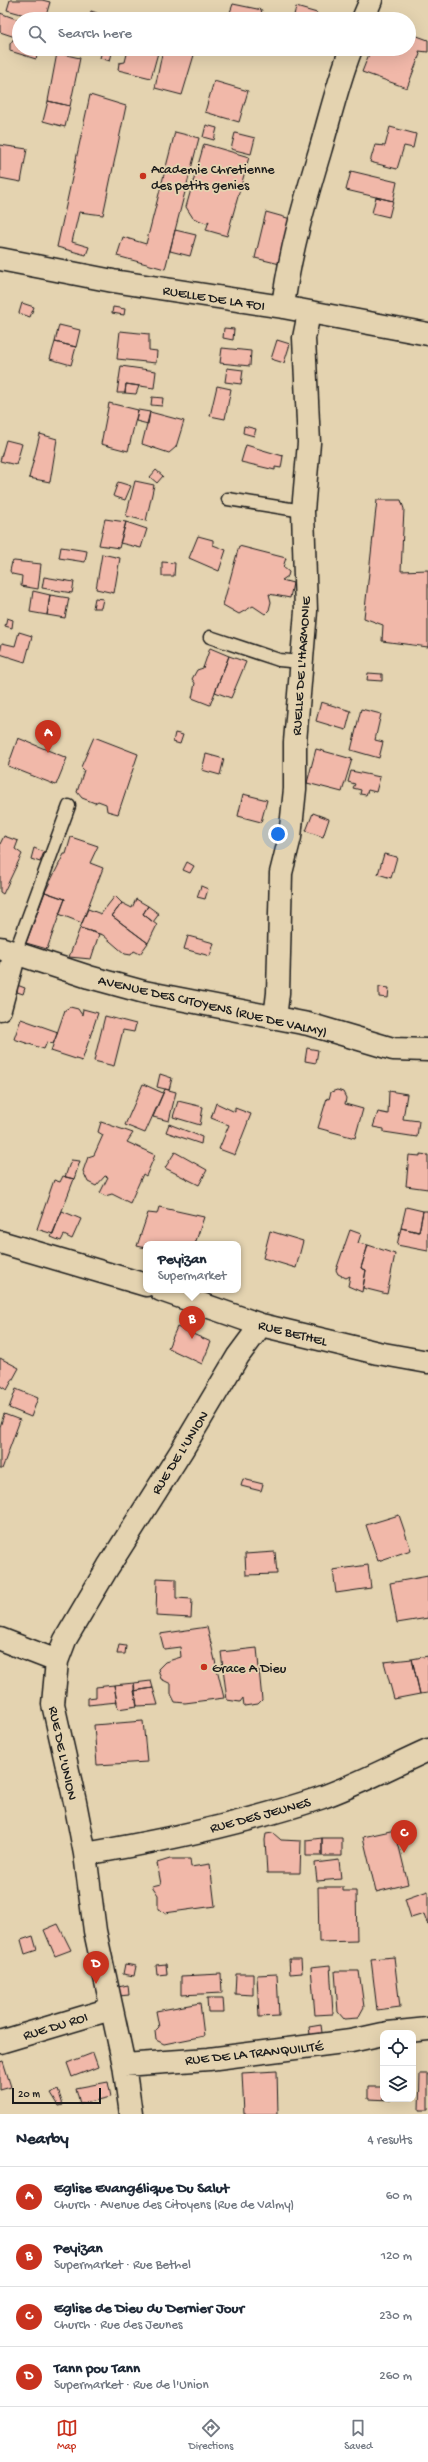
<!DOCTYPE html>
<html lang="en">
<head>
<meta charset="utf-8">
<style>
  body { margin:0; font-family:"Gochi Hand",sans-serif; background:#f2f2f3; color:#1f2937 }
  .controls { position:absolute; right:12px; bottom:12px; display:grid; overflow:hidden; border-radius:8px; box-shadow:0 4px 16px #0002 }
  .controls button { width:36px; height:36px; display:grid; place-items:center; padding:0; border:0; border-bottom:1px solid #e0e1e3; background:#fff; color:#1f2937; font:20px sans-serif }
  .scale { position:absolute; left:12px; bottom:10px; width:89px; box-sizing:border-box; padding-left:4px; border:2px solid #1c1c1c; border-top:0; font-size:11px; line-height:14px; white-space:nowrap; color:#1c1c1c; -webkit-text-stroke:3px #e4d3b0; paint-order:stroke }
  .you { position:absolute; left:278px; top:834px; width:14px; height:14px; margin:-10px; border:3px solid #fff; border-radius:50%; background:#1a73e8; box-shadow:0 0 0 6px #1a73e833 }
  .badge { display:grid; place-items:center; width:26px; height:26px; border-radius:50%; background:#c8321e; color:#fff; font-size:13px; font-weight:700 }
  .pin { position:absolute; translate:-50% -33px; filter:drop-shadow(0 1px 2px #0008) }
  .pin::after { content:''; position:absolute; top:21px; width:14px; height:12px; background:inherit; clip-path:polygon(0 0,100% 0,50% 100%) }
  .popup { position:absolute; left:143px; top:1241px; width:98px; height:52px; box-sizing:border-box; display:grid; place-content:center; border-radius:8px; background:#fff; filter:drop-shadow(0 1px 3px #0005); font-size:13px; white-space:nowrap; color:#747a83 }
  .popup b { font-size:15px; color:#1f2937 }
  .popup::after { content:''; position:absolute; left:50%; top:100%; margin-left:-8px; border:8px solid transparent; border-top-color:#fff }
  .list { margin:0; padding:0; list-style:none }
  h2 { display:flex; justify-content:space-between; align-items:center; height:52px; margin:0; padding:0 16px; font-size:17px }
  h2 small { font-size:13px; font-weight:400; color:#747a83 }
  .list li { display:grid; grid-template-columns:26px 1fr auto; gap:12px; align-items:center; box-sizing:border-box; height:60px; padding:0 16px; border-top:1px solid #e0e1e3 }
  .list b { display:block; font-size:15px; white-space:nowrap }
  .list p { margin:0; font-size:13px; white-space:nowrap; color:#747a83 }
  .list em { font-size:13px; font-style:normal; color:#747a83 }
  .icon { flex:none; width:22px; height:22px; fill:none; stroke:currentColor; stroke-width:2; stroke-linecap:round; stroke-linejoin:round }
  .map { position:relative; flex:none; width:428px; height:2114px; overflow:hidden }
  .search { position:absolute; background:#fff; box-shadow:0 4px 16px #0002; left:12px; right:12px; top:12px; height:44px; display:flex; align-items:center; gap:10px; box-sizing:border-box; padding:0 14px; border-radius:22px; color:#747a83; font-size:15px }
  .sheet { height:292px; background:#fff }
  nav { display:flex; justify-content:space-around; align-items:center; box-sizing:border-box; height:56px; border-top:1px solid #e0e1e3; background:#fff; font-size:11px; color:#747a83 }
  nav a { display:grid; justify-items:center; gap:2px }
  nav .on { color:#c8321e }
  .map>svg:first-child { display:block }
  .building { fill:#f1b8a9; stroke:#1c1c1c }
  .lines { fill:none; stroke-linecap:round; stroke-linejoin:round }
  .lane-casing { stroke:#1c1c1c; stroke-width:15 }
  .street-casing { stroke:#1c1c1c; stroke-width:25 }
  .lane { stroke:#e4d3b0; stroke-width:12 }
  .street { stroke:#e4d3b0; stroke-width:22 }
  .poi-dot { fill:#c8321e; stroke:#e4d3b0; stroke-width:1.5 }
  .labels { text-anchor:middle; stroke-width:3.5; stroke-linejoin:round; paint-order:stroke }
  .poi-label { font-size:14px; fill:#1c1c1c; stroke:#e4d3b0; text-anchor:start }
  .street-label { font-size:14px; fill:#1c1c1c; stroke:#e4d3b0 }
</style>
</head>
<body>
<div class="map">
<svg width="428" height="2114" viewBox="0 0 428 2114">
  <rect width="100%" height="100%" fill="#e4d3b0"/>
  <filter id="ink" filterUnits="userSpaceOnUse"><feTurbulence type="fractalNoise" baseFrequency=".025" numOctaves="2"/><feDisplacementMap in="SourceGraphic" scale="8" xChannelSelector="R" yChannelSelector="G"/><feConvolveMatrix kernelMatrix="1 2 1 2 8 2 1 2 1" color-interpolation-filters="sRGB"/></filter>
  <g filter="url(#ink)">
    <path class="building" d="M10,0H42L50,2L45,19H39L7,10Z
      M233,4L262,10L259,19L228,18Z
      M296,7L317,13L316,19H293Z
      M91,11L97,13L96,19H89Z
      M0,13L19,20V49H39L36,59L10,51V44L15,37L0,32Z
      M409,33L428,40V52L419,51L420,54L407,88L362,72L371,49H409Z
      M125,49H159L151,78L118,70L119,63L125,62L128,50Z
      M163,49H174L194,55L182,95L155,88Z
      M192,49H209L208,54Z
      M102,51L112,53L110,61L100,58Z
      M57,53L80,58L70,106L48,101Z
      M214,81L248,91L239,122L205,112Z
      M90,95L126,106L103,215L79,212L72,242L89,247L86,255L57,247Z
      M48,101L70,106L65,127L43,121Z
      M206,125L217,128L214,140L203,137Z
      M390,127L416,134L413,148L404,146L397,169L370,162L375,145L385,146Z
      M175,132L199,138L165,269L117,256L123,237L146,244Z
      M235,133L255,138L251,154L231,149Z
      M204,144L249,157L227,236L206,230L209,221L206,223L193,218L186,207Z
      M0,145L27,149L21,182L0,178Z
      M351,171L397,182L393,201L346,190Z
      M376,197L393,201L389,217L372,213Z
      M266,212L291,219L280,264L255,258Z
      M175,230L196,235L190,256L170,251Z
      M22,303L34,307L30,317L19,313Z
      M113,307L125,309L124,315L112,313Z
      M59,325L80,330L76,347L55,342Z
      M224,328L234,329L233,340L223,338Z
      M120,331L149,334V350L157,351L156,363L117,359Z
      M277,340L290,344L284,363L271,359Z
      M55,342L76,347L71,365L50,359Z
      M222,348L251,351L250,366L220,363Z
      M121,366L156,371L154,388L126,384L125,393H117Z
      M227,368L243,370L241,384L225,382Z
      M126,384L139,386L136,394L125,393Z
      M217,386L231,389L225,419L210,416Z
      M152,397L163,398L162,406L151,405Z
      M109,403L138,410L128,451L101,444Z
      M138,410L150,412L148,424L136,421Z
      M150,412L184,421L176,447L169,453L142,444Z
      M244,426L256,429L254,436L243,433Z
      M40,434L57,439L50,482L29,478Z
      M6,440L22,444L16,465L0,461Z
      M246,445L283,456L281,468L275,467V470L241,462Z
      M156,470L163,476L157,483L150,477Z
      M135,481L154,485L146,521L126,516Z
      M118,482L131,486L125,500L113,496Z
      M377,500H401L404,509L401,571L428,570V647L382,641L383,625L364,618Z
      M105,519L126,522L119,548L99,545Z
      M126,522L147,529L141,548L120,543Z
      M198,536L213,540V545L226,550L219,571L189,558Z
      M239,546L286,558L283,567L289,572L288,576L282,580L293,583L290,598L269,594L271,602L269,610L265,614L253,606L239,614L223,605Z
      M61,547L87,551L85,562L59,558Z
      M102,554L120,558L114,593L96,589Z
      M14,561L41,564L38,589L21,586L22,576L12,574L10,571L12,562Z
      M162,562L175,563L174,576H162Z
      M44,577L74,582L72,593L42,588Z
      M33,591L50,595L47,615L30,612Z
      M50,595L69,598L65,618L47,615Z
      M95,598L103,599L101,608H93Z
      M7,618L13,620L12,628L5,626Z
      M19,632L32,636L25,662L0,654L2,643L15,646Z
      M210,648L229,656L210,705L192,698L195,683L192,679L197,670L203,668Z
      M229,656L246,662L231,698L215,692Z
      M368,673L382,674V681L367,680Z
      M321,702L351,711L346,730L316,721Z
      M361,709L381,714L375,740L383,742L379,758L351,750Z
      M175,733L183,735L180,744L173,742Z
      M94,737L138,754L118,814L107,811L106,804L98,801L95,803L82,798L77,792L84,770L81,767Z
      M18,738L67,758L56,785L8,766Z
      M316,749L352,759L342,792L307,783Z
      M206,754L224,759L220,775L202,770Z
      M351,771L380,777L376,792L368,790L366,795L360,794L361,790L353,788L355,784L348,782Z
      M243,794L267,800L261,822L238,816Z
      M313,813L329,819L323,837L306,831Z
      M4,836L18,841L15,849L22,854L3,894L0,892V844Z
      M71,837L98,846L90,863L103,868L82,923L59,914L65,899L45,892L64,854H66Z
      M34,848L44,852L40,862L31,859Z
      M384,854L397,857L391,878L378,874Z
      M187,862L194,866L190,873L183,870Z
      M201,886L208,889L205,899L197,897Z
      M45,892L65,899L47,949L26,943Z
      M115,896L122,903L112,916L148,943L140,954L134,951L131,955L125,954L103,935L80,928L88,909L101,914Z
      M136,899L148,906L143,914L157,925L148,943L112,916L122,903L132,908Z
      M148,906L159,914L153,922L143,914Z
      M80,928L99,934L91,959L69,957Z
      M188,936L214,943L210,956L184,949Z
      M17,985L25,988L23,994L14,991Z
      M379,987L389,988L388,998L379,997Z
      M70,1007L78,1009L82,1015L83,1009L98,1013L82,1061L51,1051L65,1010Z
      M105,1016L136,1024L134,1032L123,1030L114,1066L94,1061Z
      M21,1019L58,1032L53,1044L47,1042L44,1049L14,1039Z
      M307,1048L318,1050L316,1063L305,1061Z
      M160,1074L172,1078L169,1090L157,1087Z
      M143,1084L163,1093L145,1133L125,1125Z
      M165,1089L176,1092L169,1121L153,1117Z
      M337,1090L343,1092L346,1098L345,1104L363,1109L355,1138L318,1128L327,1098L329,1099L331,1092Z
      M389,1091L407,1094L403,1119L419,1121L417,1137L384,1132V1129L373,1127L378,1112L388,1114Z
      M178,1101L203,1107L200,1125L173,1117Z
      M216,1103L235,1112V1108L251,1114L235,1155L219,1149L229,1125L211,1118Z
      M101,1122L133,1133L127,1142L155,1155L146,1176L143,1174L130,1203L112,1194L105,1196L100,1193L108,1177L105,1176L96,1186L88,1182L83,1171L88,1157L94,1155L103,1135L98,1132Z
      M169,1124L202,1137L201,1144L166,1132Z
      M175,1152L207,1170L199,1185L165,1168Z
      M420,1154L428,1155V1189L406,1186L409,1155L420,1156Z
      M71,1160L80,1161L74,1179L65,1177Z
      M63,1176L74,1179L53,1234L37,1229L54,1180L60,1182Z
      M159,1207L204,1217L195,1244H146V1248L137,1246L148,1213L157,1214Z
      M406,1207L423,1211L419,1232L401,1228Z
      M62,1211L81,1219L72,1239L64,1235L61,1241L51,1237Z
      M423,1211H428V1251L397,1245L401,1228L419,1232Z
      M350,1230L361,1234L358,1243L368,1245L361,1268L366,1270L362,1292L348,1286L350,1276L346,1278L338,1274L336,1270Z
      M270,1231L303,1241L296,1268L263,1258Z
      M368,1245L395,1254L387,1294L363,1288L366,1270L361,1268Z
      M177,1327L211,1342L202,1364L168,1348Z
      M0,1358L19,1368L7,1390L0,1386Z
      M16,1389L38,1398L31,1417L9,1408Z
      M4,1414L20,1420L2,1469H0V1427Z
      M243,1479L263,1484L261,1491L241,1486Z
      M399,1515L411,1550L378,1561L366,1525Z
      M275,1552L277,1574L246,1575L245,1554Z
      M368,1565L371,1588L336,1593L333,1570Z
      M428,1576V1618L397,1623L390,1583Z
      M157,1578L176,1579V1598L192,1599L191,1618L156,1616Z
      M207,1627L224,1698L185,1703L175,1702L171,1694V1684L161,1679L158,1669L165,1662L181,1657L180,1647L164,1649L160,1634Z
      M119,1645L126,1646L125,1654H117Z
      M257,1648L262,1700L258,1704L244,1706L243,1698L240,1702L227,1700L221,1652Z
      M428,1656V1693L420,1694L412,1659Z
      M412,1659L420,1694L394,1699L384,1662Z
      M151,1681L153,1688L134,1691V1683Z
      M134,1683L137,1706L118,1709L114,1685Z
      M114,1685L117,1702L88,1705V1698L96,1697V1687Z
      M153,1688L158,1705L137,1706L134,1691Z
      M143,1721L147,1762L97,1765L94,1725Z
      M395,1830L408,1884L376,1892L363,1837Z
      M273,1833L281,1840L301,1841L300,1873H267L265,1840L266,1834Z
      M322,1838H342V1856H322Z
      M322,1838V1856H306V1840Z
      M170,1859H190L191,1867L210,1864L215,1906L165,1913L158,1909V1895L152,1886L161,1884L157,1863Z
      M339,1860L341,1879L317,1881L315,1863Z
      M318,1887H343V1891H356L357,1941L319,1942Z
      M428,1891V1925L424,1914L411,1918L405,1899Z
      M58,1924L71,1950L55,1956L44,1930Z
      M33,1936L37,1950L25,1954L21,1940Z
      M394,1957L400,2007L377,2010L371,1959Z
      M289,1959H301L302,1973L290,1974Z
      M125,1964L136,1966L134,1976L123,1974Z
      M166,1964L167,1974L157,1975L156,1965Z
      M330,1965L333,2014L315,2015L311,1967Z
      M335,1971H359L364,2007L358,2018L344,2019L338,2012Z
      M221,1974L222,1993L181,1995V1976Z
      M236,1974H253V1995L235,1994Z
      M277,1974L279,2016L259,2017L257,1975Z
      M128,1985L129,1995L119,1996L118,1987Z
      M207,1998H223L224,2012H208Z
      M200,2003L204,2036L164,2044L156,2040L155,2031L159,2027L156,2011Z
      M321,2025L323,2040L311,2042L309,2027Z
      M93,2053L98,2067L72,2077L67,2063Z
      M3,2061L11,2087L0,2090V2062Z
      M277,2071L278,2114H244L242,2073Z
      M420,2074H428V2110H419Z
      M108,2082L111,2097L80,2104L76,2088Z
      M368,2087H383V2099L391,2100L368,2099Z
      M58,2090L63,2105L59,2106L51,2093Z"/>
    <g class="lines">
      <g class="lane-casing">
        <path id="lane" d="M228,499L303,511
          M210,637L279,660L301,662
          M15,953L69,806"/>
      </g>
      <g class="street-casing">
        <path id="street" d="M363,19L371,0
          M0,259L113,281L283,307L428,334
          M283,307C289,255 305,201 320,151C330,117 338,82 351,49
          M0,948L89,977L144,992L308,1024L393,1049L428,1050
          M0,1009L15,953
          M275,1018L278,993L281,873L290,837L295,789V742L306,611L303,511L309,443L304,338L309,313
          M0,1242L146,1285
          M161,1290L261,1325L378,1353L428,1362
          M0,1639L57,1661
          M85,1854C162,1841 245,1823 320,1798C357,1785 392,1766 428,1750
          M388,2033L428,2029
          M0,2042L111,2009
          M124,2065L209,2059L351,2041L383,2034
          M131,2114L124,2065L95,1931L85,1854L75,1802L53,1704L57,1661L65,1640L108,1567L182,1450L238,1356L261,1325"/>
      </g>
      <use href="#lane" class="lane"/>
      <use href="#street" class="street"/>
    </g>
  </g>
  <g class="poi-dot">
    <circle cx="143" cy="176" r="4"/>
    <circle cx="204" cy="1667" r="4"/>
  </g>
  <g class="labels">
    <g class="poi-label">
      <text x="151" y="173">Academie Chretienne<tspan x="151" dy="16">des petits genies</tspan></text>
      <text x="212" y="1672">Grace A Dieu</text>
    </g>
    <g class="street-label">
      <text transform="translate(214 297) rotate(9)" y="5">RUELLE DE LA FOI</text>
      <text transform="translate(300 666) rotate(-86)" y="5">RUELLE DE L'HARMONIE</text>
      <text transform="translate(213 1005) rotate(13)" y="5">AVENUE DES CITOYENS (RUE DE VALMY)</text>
      <text transform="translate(293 1332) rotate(14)" y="5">RUE BETHEL</text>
      <text transform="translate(179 1452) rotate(-58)" y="5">RUE DE L'UNION</text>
      <text transform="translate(64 1753) rotate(78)" y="5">RUE DE L'UNION</text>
      <text transform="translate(260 1814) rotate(-15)" y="5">RUE DES JEUNES</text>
      <text transform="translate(55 2025) rotate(-17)" y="5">RUE DU ROI</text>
      <text transform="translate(254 2052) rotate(-6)" y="5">RUE DE LA TRANQUILITÉ</text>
    </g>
  </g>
</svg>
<div class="controls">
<button><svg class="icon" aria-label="locate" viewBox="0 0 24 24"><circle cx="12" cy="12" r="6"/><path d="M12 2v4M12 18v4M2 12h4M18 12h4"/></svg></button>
<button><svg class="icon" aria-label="layers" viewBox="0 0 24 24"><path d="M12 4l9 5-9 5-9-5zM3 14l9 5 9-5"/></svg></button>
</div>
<div class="scale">20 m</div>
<div class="you"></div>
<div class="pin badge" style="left:48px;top:753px">A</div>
<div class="pin badge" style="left:192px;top:1339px">B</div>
<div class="popup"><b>Peyizan</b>Supermarket</div>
<div class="pin badge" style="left:404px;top:1853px">C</div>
<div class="pin badge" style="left:96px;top:1984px">D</div>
<div class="search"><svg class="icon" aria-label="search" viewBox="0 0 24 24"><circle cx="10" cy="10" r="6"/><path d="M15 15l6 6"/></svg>Search here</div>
</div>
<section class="sheet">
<h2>Nearby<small>4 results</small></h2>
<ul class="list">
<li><span class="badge">A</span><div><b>Eglise Evangélique Du Salut</b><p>Church · Avenue des Citoyens (Rue de Valmy)</p></div><em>60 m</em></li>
<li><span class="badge">B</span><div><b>Peyizan</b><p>Supermarket · Rue Bethel</p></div><em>120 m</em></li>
<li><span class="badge">C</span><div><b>Eglise de Dieu du Dernier Jour</b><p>Church · Rue des Jeunes</p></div><em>230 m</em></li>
<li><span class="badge">D</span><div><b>Tann pou Tann</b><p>Supermarket · Rue de l'Union</p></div><em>260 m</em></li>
</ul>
</section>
<nav>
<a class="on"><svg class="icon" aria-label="map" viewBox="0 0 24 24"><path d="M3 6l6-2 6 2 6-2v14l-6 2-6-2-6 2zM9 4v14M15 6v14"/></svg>Map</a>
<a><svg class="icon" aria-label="directions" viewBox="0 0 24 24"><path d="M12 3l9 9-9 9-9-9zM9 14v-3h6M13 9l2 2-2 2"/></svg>Directions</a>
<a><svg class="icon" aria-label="saved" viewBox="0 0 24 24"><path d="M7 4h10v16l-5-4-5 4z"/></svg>Saved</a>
</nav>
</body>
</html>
